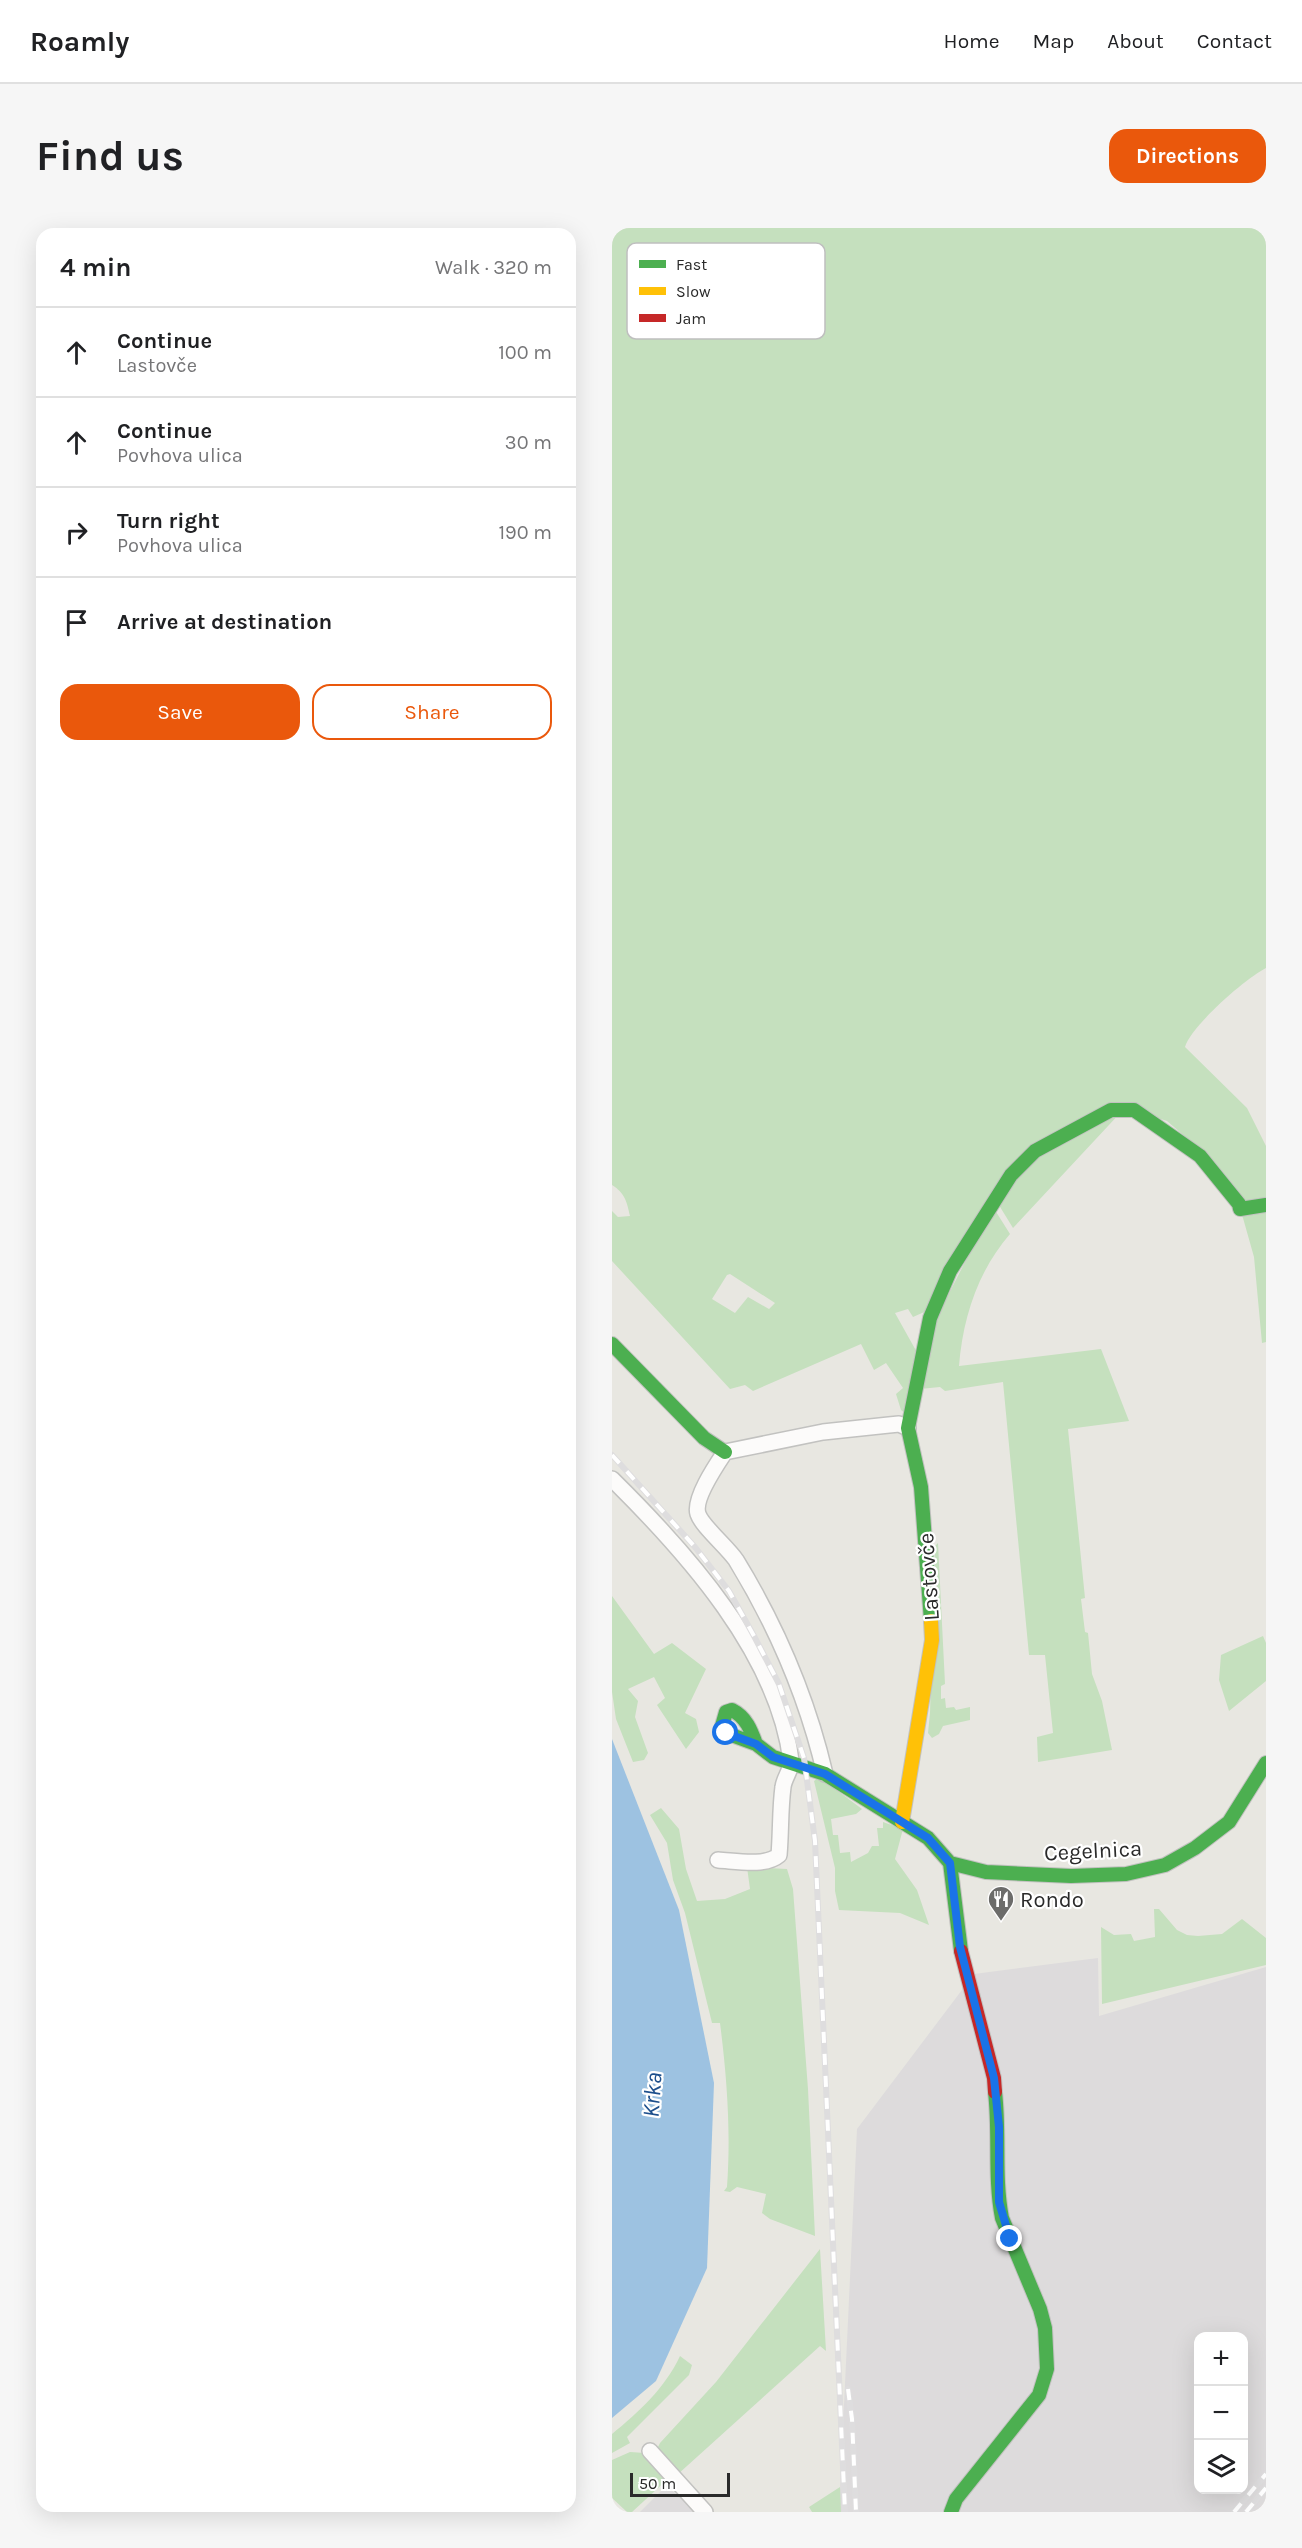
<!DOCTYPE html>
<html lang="en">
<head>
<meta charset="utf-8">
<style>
  body { margin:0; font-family:Karla,sans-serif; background:#f6f6f6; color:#202124 }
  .controls { position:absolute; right:18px; bottom:18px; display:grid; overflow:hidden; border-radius:12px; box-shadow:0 6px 24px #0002 }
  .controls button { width:54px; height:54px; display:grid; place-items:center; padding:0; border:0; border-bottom:2px solid #e0e0e0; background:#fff; color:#202124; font:30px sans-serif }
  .scale { position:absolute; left:18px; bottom:15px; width:100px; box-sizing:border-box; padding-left:6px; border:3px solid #2a2a2a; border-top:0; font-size:16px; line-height:21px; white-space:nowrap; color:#2a2a2a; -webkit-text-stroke:4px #fff; paint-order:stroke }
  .stop { position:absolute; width:18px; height:18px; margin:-14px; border:4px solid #1a73e8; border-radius:50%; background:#fff }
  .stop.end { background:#1a73e8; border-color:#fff; box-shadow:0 2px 6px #0008 }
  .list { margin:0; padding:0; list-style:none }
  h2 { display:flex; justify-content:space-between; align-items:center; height:78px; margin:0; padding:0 24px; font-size:26px }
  h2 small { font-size:20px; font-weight:400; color:#757577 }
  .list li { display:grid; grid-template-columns:39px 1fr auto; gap:18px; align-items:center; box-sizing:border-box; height:90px; padding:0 24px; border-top:2px solid #e0e0e0 }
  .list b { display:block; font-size:22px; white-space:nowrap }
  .list p { margin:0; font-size:20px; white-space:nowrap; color:#757577 }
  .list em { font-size:20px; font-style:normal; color:#757577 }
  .actions { display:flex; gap:12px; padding:18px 24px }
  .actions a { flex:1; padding:14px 0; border:2px solid #ea580c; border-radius:18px; text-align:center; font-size:21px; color:#ea580c }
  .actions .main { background:#ea580c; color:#fff }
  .icon { flex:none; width:33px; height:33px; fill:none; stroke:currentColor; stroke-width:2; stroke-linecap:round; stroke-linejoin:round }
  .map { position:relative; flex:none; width:654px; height:2284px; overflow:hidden; border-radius:18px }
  header { display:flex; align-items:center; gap:36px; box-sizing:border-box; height:84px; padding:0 30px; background:#fff; border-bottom:2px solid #e0e0e0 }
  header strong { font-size:28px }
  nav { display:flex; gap:33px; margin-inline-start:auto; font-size:21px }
  .intro { display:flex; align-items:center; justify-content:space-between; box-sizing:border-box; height:144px; padding:0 36px }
  h1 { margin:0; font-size:42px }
  .button { padding:15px 27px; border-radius:18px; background:#ea580c; color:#fff; font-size:21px; font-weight:700 }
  main { display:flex; gap:36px; padding:0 36px }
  aside { flex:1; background:#fff; border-radius:18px; box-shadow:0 6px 24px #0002 }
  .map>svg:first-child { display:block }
  .industrial { fill:#dddbdc; fill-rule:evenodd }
  .green { fill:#c5e0be; fill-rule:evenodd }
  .water { fill:#9dc2e1 }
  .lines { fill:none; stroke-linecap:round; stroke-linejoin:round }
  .street-casing { stroke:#c2c2c0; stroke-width:18 }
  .fast-casing { stroke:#c2c2c0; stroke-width:16 }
  .slow-casing { stroke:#c2c2c0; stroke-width:16 }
  .jam-casing { stroke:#c2c2c0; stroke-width:16 }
  .street { stroke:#fcfbfa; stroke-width:15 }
  .fast { stroke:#4caf50; stroke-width:14 }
  .slow { stroke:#ffc107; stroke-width:14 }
  .jam { stroke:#c62828; stroke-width:14 }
  .rail-casing { stroke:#deddde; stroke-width:6 }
  .rail { stroke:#fff; stroke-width:4; stroke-dasharray:11; stroke-linecap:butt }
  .route { stroke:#1a73e8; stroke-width:8 }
  .labels { text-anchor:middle; stroke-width:4.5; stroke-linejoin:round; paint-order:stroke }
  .street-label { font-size:22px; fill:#2a2a2a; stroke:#fff }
  .poi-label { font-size:22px; fill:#2a2a2a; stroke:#fff; text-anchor:start }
  .water-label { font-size:24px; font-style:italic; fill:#1d4f8c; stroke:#fff }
  .key { fill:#fff; stroke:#bfbfbf; stroke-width:1.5 }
  .key-label { font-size:16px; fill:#2a2a2a }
</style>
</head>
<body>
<header>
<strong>Roamly</strong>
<nav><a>Home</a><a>Map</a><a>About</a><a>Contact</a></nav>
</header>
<div class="intro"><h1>Find us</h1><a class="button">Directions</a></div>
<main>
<aside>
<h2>4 min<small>Walk · 320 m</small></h2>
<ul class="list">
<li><svg class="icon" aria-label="ahead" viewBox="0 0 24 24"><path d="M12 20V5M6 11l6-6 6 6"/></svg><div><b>Continue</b><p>Lastovče</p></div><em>100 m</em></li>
<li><svg class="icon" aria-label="ahead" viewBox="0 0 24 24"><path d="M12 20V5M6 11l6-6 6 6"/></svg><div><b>Continue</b><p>Povhova ulica</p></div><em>30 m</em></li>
<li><svg class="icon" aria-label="right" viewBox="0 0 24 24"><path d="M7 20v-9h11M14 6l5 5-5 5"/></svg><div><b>Turn right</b><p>Povhova ulica</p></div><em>190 m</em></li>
<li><svg class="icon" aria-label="arrive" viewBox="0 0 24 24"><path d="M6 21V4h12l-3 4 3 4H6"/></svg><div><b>Arrive at destination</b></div></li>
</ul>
<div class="actions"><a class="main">Save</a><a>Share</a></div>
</aside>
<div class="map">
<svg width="654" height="2284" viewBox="0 0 654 2284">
  <rect width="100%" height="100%" fill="#e8e7e1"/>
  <path class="industrial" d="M486,1730L487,1788L654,1739V2284H227L245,1901L362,1746ZM586,2108H632V2262H586Z
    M54,2258L88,2284H28Z"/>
  <path class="green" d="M0,0H654V740C634,750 579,798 573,819L635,880L654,918V1114L650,1115L642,1029L631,990L601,940L577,912L555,893L527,884L510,883L401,1000L385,974C395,960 404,946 417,934C441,915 471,903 497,887L493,880C468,895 440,907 416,924C378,952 339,1037 319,1081L301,1089L296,1081L283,1085L307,1128L294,1186L289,1182L284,1166L291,1160L274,1135L262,1142L249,1116L141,1163L133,1157L118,1161L0,1033V983L6,989L18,988C15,974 13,965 0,957ZM118,1046L163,1075L157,1081L136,1069L123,1085L100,1071L115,1047Z
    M381,979L398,1006C366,1043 351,1089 347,1138L489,1121L517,1193L456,1201L473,1370L469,1371L473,1404L476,1405L480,1446L490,1473L500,1522L426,1534L425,1509L441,1505L433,1427H417L391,1154L333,1163L328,1159L308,1161L325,1089Z
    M326,1315L333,1456L329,1458V1471L333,1470L334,1480L342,1479L344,1482L358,1479V1492L331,1498L327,1506L320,1510L316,1505L318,1485L323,1318Z
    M0,1368L42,1426L60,1415L94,1441L73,1485L84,1491L87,1504L74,1521L45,1477L53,1470L42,1449L16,1461L26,1473L23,1489L36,1525L32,1532L21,1534L4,1491L0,1464Z
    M651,1408L654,1415V1453L617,1483L607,1452L609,1427Z
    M207,1549L250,1581L244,1586L219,1591L221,1607H226L228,1625L238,1624L239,1634L256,1625L260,1618H267L265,1600H271V1594L291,1601L283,1631L305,1662L317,1697L288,1685L227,1682L223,1663V1640L202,1553Z
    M49,1580L67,1601L74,1641L85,1673L113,1671L138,1661L135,1639L175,1641L181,1661L196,1861L203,2008L158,1991L150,1985L154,1966L125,1959L118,1964L112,1963L115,1959C119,1904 115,1850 108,1795H100L73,1685L61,1652L55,1615L38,1587Z
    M542,1681H547L565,1702L575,1707L586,1708L610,1706L630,1691L654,1710V1737L490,1776L489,1699L502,1707L519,1706L522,1713L543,1709Z
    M208,2021L214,2123L208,2118L65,2247L45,2221L48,2215L104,2154Z
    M68,2128L80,2137L77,2147L15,2209L18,2215L0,2225V2206C27,2184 53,2160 68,2128Z
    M18,2224L33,2225L57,2250L20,2284H15L0,2270V2232Z
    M228,2259L229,2284H200L197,2279Z"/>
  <path class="water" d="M0,1511L67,1682L102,1855L95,2040L44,2153L0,2190Z"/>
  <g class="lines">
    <g class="street-casing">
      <path id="street" d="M0,1251C74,1324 166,1426 179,1533C180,1541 172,1550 171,1559C168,1581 169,1605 167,1627C153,1639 124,1633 106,1632
        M213,1546C195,1469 165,1399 124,1332C115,1319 90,1298 86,1286C81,1271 105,1236 113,1224L211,1204L277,1197L287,1196L296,1200
        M38,2223L93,2284"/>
    </g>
    <g class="fast-casing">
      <path id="fast" d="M0,1116L92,1210L113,1224
        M319,1393L309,1259L296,1200L318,1090L338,1043L399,947L423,923L499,882H522L588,928L627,976L628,981L654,977
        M144,1516C139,1502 134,1489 120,1482L114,1484L110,1498L114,1505L144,1516L161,1529L213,1546L316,1610L338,1635L349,1723
        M338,1635L374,1644L459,1648L514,1646L553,1637L583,1620L617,1594L654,1535
        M339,2284L344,2271L427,2167L435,2141L433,2100L428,2081L390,1990C382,1949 388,1906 383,1864"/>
    </g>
    <g class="slow-casing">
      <path id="slow" d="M290,1594L320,1412L319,1393"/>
    </g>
    <g class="jam-casing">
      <path id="jam" d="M349,1723L382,1850L383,1864"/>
    </g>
    <use href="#street" class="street"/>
    <use href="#fast" class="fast"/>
    <use href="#slow" class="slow"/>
    <use href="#jam" class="jam"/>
    <g class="rail-casing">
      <path id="rail" d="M0,1227L83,1319L117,1363L142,1408L167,1456L192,1530L203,1613L233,2284
        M236,2161L240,2191L244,2284
        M622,2284L654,2246
        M634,2284L654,2260"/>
    </g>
    <use href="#rail" class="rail"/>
  </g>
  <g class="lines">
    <path class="route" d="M114,1505L144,1516L161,1529L213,1546L316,1610L338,1635L348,1719L382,1850L387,1899V1974L398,2011"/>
  </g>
  <defs>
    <g id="restaurant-pin" transform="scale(1.35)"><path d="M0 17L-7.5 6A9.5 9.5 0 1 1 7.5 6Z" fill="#6c6c6a" stroke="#fff"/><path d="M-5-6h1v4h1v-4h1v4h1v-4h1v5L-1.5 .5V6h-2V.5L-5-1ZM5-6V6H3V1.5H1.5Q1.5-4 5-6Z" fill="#fff"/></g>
  </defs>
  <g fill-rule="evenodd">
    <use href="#restaurant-pin" x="389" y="1671"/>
  </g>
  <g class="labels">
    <g class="street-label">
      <text transform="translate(316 1349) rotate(-94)" y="8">Lastovče</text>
      <text transform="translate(481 1622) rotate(-3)" y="8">Cegelnica</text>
    </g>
    <g class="poi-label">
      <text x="408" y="1679">Rondo</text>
    </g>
    <g class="water-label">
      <text transform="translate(40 1867) rotate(-86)" y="8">Krka</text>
    </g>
  </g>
  <rect x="15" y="15" width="198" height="96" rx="9" class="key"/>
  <rect x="27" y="32" width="27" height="8" fill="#4caf50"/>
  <rect x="27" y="59" width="27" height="8" fill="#ffc107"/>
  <rect x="27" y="86" width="27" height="8" fill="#c62828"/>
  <g class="key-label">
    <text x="64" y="42">Fast</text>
    <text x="64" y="69">Slow</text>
    <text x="64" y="96">Jam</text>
  </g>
</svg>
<div class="controls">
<button>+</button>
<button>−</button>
<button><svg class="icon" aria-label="layers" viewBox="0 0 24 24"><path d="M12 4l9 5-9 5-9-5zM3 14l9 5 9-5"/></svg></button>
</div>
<div class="scale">50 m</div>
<div class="stop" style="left:114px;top:1505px"></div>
<div class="stop end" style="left:398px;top:2011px"></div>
</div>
</main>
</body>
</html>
